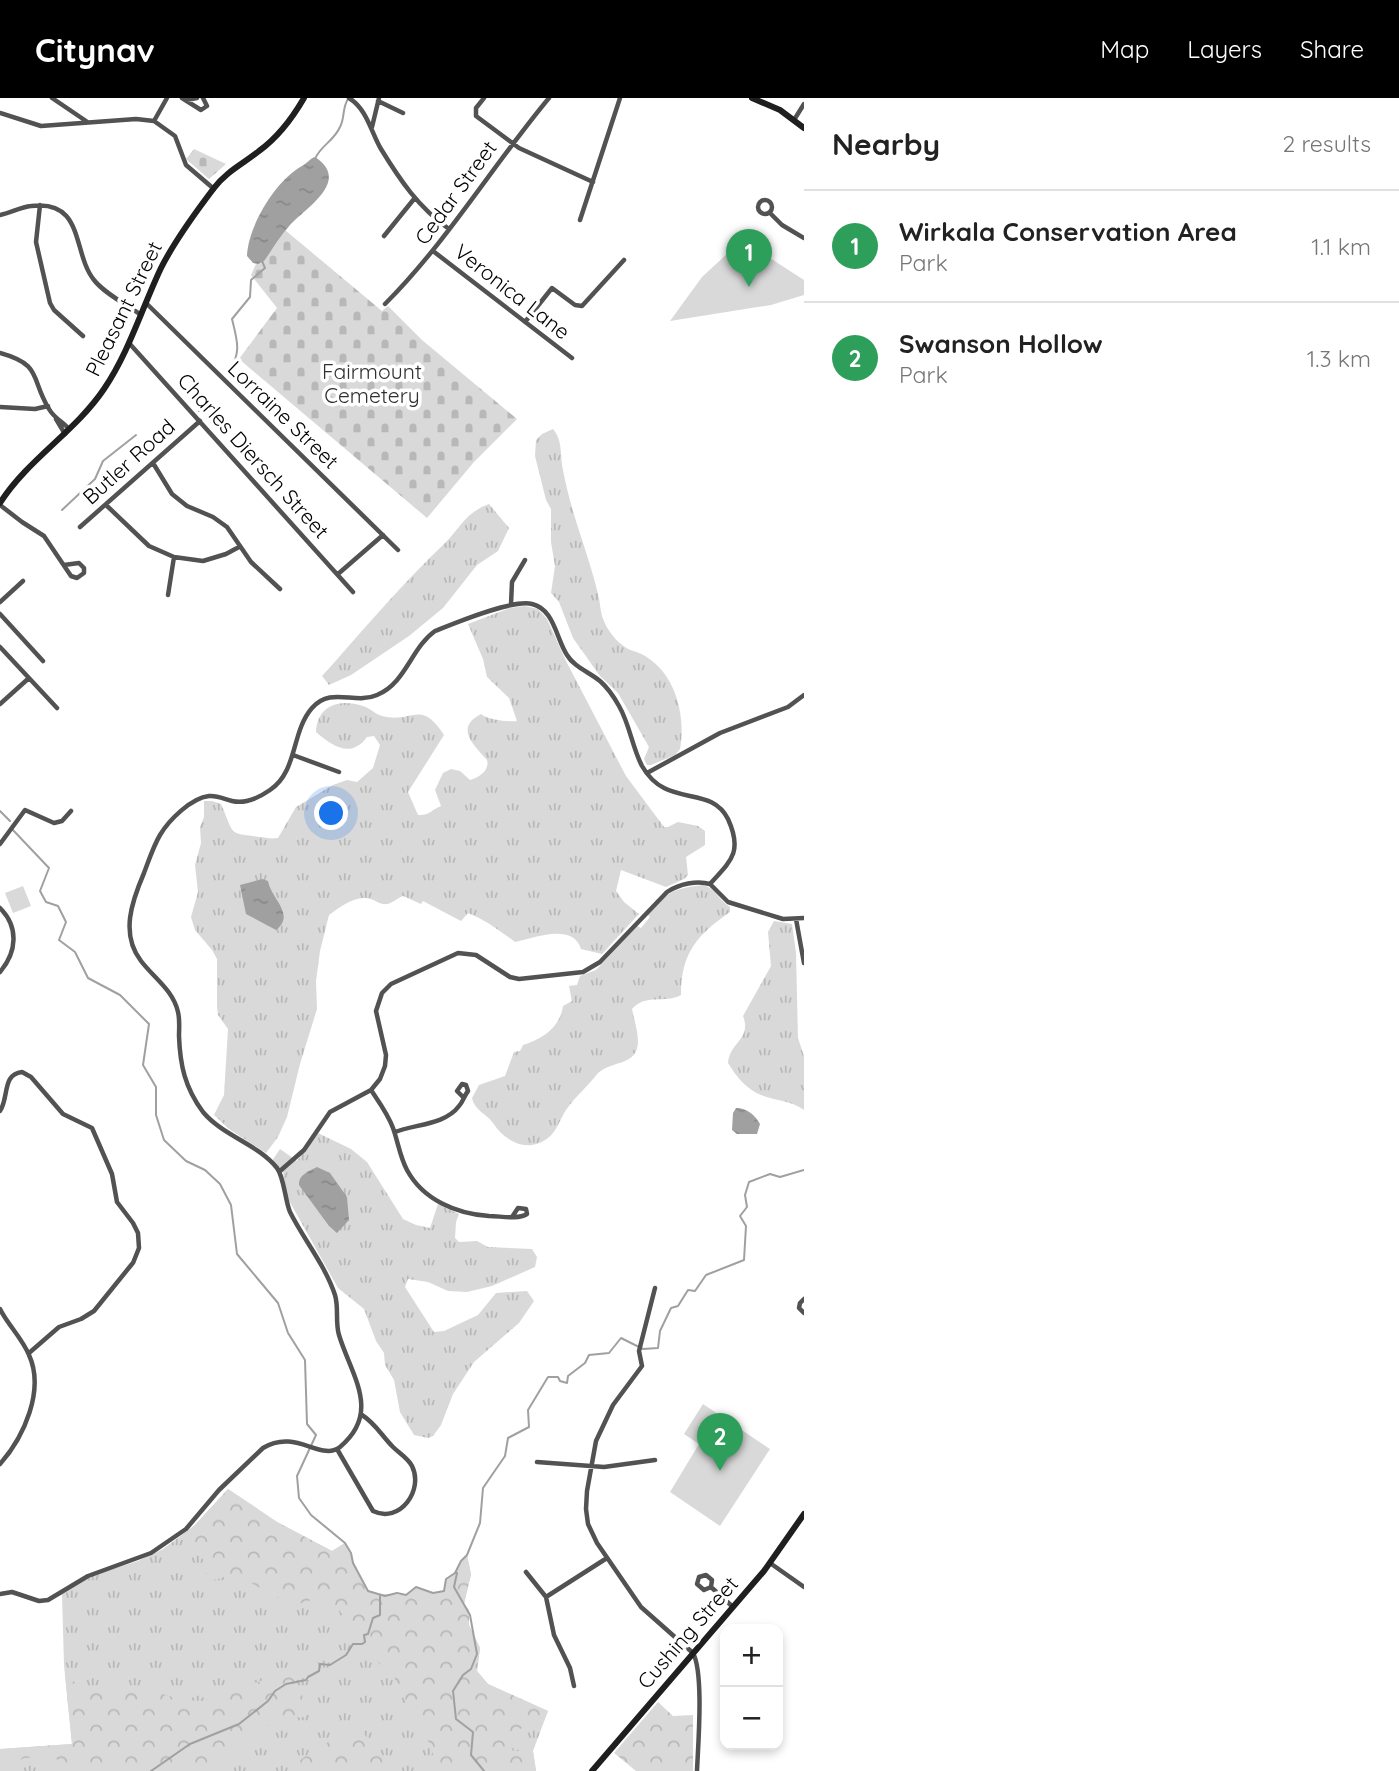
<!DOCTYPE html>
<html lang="en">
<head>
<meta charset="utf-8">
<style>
  body { margin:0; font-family:Quicksand,sans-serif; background:#f2f2f2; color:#222 }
  .controls { position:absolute; right:21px; bottom:21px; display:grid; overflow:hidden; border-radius:14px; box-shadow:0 4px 10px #0003 }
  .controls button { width:63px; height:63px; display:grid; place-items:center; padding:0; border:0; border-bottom:2px solid #e0e0e0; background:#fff; color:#222; font:35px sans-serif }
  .you { position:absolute; left:332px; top:716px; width:24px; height:24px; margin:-18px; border:5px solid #fff; border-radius:50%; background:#1a73e8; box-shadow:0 0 0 10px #1a73e833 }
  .badge { display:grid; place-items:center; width:46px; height:46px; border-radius:50%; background:#000; color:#fff; font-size:23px; font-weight:700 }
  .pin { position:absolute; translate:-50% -58px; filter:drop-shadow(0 2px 4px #0008) }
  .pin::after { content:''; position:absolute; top:37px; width:24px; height:21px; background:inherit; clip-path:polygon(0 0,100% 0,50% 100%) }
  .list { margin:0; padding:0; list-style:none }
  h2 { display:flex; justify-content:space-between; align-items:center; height:91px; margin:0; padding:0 28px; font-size:30px }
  h2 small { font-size:23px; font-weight:400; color:#767676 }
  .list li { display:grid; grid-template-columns:46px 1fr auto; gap:21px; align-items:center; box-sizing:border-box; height:112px; padding:0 28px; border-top:2px solid #e0e0e0 }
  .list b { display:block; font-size:26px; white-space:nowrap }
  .list p { margin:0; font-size:23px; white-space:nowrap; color:#767676 }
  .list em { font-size:23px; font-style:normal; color:#767676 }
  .map { position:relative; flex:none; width:804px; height:1673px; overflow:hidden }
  header { display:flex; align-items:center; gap:42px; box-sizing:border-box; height:98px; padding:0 35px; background:#000; color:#fff }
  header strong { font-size:33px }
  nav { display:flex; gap:38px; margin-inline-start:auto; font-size:24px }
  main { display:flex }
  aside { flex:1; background:#fff }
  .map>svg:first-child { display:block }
  .grass { fill:url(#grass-tufts) }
  .forest { fill:url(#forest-crowns) }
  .cemetery { fill:url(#cemetery-stones) }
  .park { fill:#d9d9d9 }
  .water { fill:url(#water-ripples) }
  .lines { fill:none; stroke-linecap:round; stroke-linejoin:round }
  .stream { stroke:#a0a0a0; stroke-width:2 }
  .street { stroke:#525252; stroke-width:4.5 }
  .secondary { stroke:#1f1f1f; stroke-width:6 }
  .labels { text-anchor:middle; stroke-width:7; stroke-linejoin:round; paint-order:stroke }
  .street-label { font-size:21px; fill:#000; stroke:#fff }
  .park-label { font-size:21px; fill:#303030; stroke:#fff }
</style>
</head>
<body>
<header>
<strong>Citynav</strong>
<nav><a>Map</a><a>Layers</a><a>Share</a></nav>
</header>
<main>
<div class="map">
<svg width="804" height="1673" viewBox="0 0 804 1673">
  <defs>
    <pattern id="grass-tufts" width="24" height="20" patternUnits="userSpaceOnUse" patternTransform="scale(1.75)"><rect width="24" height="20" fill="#d9d9d9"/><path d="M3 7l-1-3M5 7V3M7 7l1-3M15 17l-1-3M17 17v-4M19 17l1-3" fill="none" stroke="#b8b8b8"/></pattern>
    <pattern id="forest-crowns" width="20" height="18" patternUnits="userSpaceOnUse" patternTransform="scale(1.75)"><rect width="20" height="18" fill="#d9d9d9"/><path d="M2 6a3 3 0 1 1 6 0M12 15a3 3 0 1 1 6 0" fill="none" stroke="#b8b8b8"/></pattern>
    <pattern id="cemetery-stones" width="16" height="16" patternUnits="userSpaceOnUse" patternTransform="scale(1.75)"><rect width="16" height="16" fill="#d9d9d9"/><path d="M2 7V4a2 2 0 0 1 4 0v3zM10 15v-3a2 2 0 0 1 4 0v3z" fill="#b8b8b8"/></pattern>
    <pattern id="water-ripples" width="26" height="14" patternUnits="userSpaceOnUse" patternTransform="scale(1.75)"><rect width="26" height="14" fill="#a0a0a0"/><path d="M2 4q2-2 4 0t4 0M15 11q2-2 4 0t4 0" fill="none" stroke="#888"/></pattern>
  </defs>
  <rect width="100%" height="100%" fill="#fff"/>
  <path class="grass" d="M553,331C563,343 560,357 563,372C571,416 588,454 598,496C600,503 600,511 602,518C606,531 616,544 628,551C635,554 642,555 648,560C676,578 686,619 680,651L675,657L651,667H647L644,661L649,649L618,595L600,578L573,540L559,504L551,495L555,468L551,444V411L546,402L535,358L536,342L542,336Z
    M489,406L509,430L498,453L477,467L443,510L409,538L351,577L329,587L322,578L332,567C369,525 405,483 445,445C462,428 465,415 489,406Z
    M525,508L538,511L547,521L566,563L626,678L664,729H668L678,724L698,728L705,733V747L686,759L688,777L684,781L666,789L621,772L616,793L624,804L639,816L602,856L581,851C573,824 534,840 515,844C500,833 486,822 468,815L461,823L423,803L421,806L403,798C397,800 393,805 387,806C380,807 377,803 371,801C356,796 340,809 329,817L320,853L316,883L317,911L300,966L287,1019L278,1039L266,1055L229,1031L214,1017L224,997L228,931L218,917L217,909V861L212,852L195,832L191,819L198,794L195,767L201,745L200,729L204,719V703H212L221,706C235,738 227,735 261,739C267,740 271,741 278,740L296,709L333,687L347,682L357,684L373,670L380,647L374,638L367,639C351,661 332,648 316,634C317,607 340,600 363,608C370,610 375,616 382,618C413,626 420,600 444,637L408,694L418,717C429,718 431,712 441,708L435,692L443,675L451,671L460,673L470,682C479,680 490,672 487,662C474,647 454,630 481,616C488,622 508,624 517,623L509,600L487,579L483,561L468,526L510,510Z
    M703,787C715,790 720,803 730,809V814C697,837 681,855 681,897C665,906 646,895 632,911C635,928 647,955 625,963C615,967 606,968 598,975C588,988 575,999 566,1012C560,1021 557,1033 548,1040C527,1056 505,1043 493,1025C486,1015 475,1013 472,1000L479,987L505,978L514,954L520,953L523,947C542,941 560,930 563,908L572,903L569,888L577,887L580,878L596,872L637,828L641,830L650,819L647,816C669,794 671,791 703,787Z
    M774,823L792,826L796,855L798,940L804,958V1012C791,1002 776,1003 761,997C746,991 736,978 728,965C730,944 752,941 743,918L771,868L768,834Z
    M318,1035L351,1051L367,1064L403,1121L416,1127L430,1130L438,1106L459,1116L456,1124L455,1140L459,1144L477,1143L488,1149L532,1151L537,1159L535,1169L492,1188L467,1194L448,1193L428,1184L408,1181L405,1189L434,1234L444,1233L478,1217L496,1195L527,1193L534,1203L519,1225L474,1264L453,1296L441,1327L433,1338L428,1340L414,1337L400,1314L394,1282L385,1267L384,1255L376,1243L364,1211L338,1190L287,1099L283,1074L272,1063L280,1051L297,1063Z
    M228,1391L277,1424L332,1453L345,1445L366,1491C382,1500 391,1494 406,1498L416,1489L432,1495L442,1494L445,1492L447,1480C458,1476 459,1465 467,1457L471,1476L464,1506L469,1512V1527L480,1550L477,1573L488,1586L548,1613L533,1653L536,1673H0V1651L72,1646L64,1567L62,1496L94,1477L138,1463L163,1451L194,1428Z"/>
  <path class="forest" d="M228,1391L277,1424L332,1453L345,1445L366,1491C382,1500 391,1494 406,1498L416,1489L432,1495L442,1494L445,1492L447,1480C458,1476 459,1465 467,1457L471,1476L464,1506L469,1512V1527L480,1550L477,1573L488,1586L548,1613L543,1625C525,1625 515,1630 511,1649L513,1653H533L536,1673H439L422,1626L397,1591L394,1576C384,1568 373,1562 365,1551C352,1535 345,1508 322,1502C310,1499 301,1508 290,1506L236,1477C223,1476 213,1488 203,1477L211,1473L212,1468L191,1452L183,1436L194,1428Z
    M284,1575C301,1581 306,1604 304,1619L285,1620L247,1637L222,1673H63L57,1661L50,1659L24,1660L0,1673V1651L72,1646L65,1577L81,1589L97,1594L150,1592L182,1602L202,1603Z
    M658,1604L673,1618L693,1617V1673H636L614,1655Z
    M354,1625L382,1656L385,1673H290L295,1666L311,1654L321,1650L340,1634L350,1633Z"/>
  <path class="cemetery" d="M194,51L226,66L209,81L186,61Z
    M285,132L382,213L388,208L422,242L517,321L474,364L427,420L239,261L277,210L251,177L256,166C268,162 277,143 285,132Z"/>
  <path class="park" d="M742,142L804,182V197L771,207L670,223L702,179Z
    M23,788L31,808L13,815L5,795Z
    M703,1306L770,1351L720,1428L670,1394L699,1346L684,1336Z"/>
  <path class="water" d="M315,59C352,83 305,110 290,127C280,138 273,151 264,163L258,166L253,165L247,158C248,128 276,82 302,68C308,65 309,61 315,59Z
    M262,781L268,783C271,801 296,816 276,832L246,816L240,787Z
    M736,1010C747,1010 755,1017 760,1026L757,1036H737L732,1032L733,1015Z
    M317,1069L330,1075L347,1099L349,1122L337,1135L329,1128L299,1087C298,1077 309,1073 317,1069Z"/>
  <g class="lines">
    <path class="stream" d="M315,61C320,48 334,43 340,29C345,20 342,10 348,1
      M229,276C241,253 238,245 232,221L250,199L251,182L265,170L262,163
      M199,313L208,299
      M62,412L95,381L103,363L136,337
      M0,713L10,723
      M12,731L49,770L40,793L46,804L58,808L66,824L59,842L75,854L88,880L120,897L149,926L143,967L156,989V1017L164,1042L186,1063L205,1072L220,1086L231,1107L237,1156L278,1205L288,1235L305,1262L307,1326L316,1337L297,1378L299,1400L311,1417L345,1445L351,1455L353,1465L368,1493L385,1498L397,1495L406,1497L416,1489L433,1495L444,1493L446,1481L455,1475L461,1463L467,1457L480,1425L483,1390L505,1358L508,1340L529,1329L528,1312L548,1279H558L560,1283L567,1285L568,1278L585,1265L589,1257L609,1255L621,1240L643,1251L658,1250L660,1233L671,1210L678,1208L688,1192L695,1193L706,1177L744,1162L746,1128L740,1118L747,1109L745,1097L749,1084L770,1076L780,1079L804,1072
      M457,1475L454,1489L470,1517L477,1556L471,1571L463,1577L453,1593L456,1621L473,1634L471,1657L484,1673
      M151,1673L190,1646L239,1626L268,1603L275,1593L286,1586L306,1582L308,1579L319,1573L320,1566L330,1567L346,1557L353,1546H362L365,1544L364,1537L368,1536L373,1520L380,1517V1498"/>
    <path class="street" d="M52,0L86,23
      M182,0L201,12L207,8L203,0
      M349,0C367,11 371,34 381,51C400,82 418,109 449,131
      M484,0L476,10V18L519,50L593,84
      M186,2L197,0
      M378,3L403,15
      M0,15L41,28L136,21L154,23L175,38L186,67L214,91
      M794,22L804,6
      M154,23L167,0
      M372,29L379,0
      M758 109a7 7 0 1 1 14 0a7 7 0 1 1-14 0Z
      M40,107L36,144L50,205L54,212L83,238
      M770,115L782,127L804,140
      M0,117C11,115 20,109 31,108C85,101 72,155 94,182C105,196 126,206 141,217
      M580,122L620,0
      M384,138L414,101
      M433,153L572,260
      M146,205L398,452
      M385,206C447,144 493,67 549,0
      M525,224L552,190L575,207L582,208L624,162
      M129,245L353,494
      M0,255C43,267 30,280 49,311C54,320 63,324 69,331
      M0,309L35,311L48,308
      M56,321L65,336
      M153,365L172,396L187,408L213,419L227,429L251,464L280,491
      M0,407L22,424L44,438L71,478L77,480L84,475V470L79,465L64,467
      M106,407L149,448L174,459L203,463L226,456L239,449
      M80,429L200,323
      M338,476L383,437
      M168,497L174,459
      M0,504L23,483
      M511,506L512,484L525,462
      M0,516L43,563
      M0,549L57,610
      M0,606L29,580
      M293,657L339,674
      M647,675L720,635L788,609L804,597
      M0,746L25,712L54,725L62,723L71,713
      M710,786L728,804L783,821L804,820
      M0,810C19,829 17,854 0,874
      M796,821L804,865
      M371,992C379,1004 388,1016 393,1030C398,1044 400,1059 407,1072C423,1102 457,1116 489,1118C501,1118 517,1122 527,1116L526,1111L518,1110L512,1119
      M0,1013C9,1000 2,976 22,974L31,979L63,1016L92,1030L112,1076L117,1104L133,1125L138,1135L139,1150L133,1165
      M395,1034C415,1026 445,1027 459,1008C463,1004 464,998 468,993L466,987L462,986L457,993L463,999
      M280,1073L304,1052L330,1014L371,992L380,981L385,968L386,957L376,913L382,895L391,886L458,855L476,857L510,879L519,881L583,874L600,864L667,794C679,786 697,782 710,786
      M655,1190L639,1253L642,1268L613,1307L596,1343L587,1393L586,1411L588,1426L597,1445L641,1509L693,1555C704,1575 698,1648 697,1673
      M804,1201L800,1205L799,1210L804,1215
      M0,1211C8,1227 22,1240 29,1257C45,1292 24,1339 0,1366
      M29,1255L59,1229L81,1221L94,1213L132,1166
      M337,1351L373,1413C400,1426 424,1392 412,1368C408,1360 399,1355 393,1349C382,1338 375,1325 362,1317
      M537,1364L604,1369L655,1362
      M770,1465L804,1489
      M526,1474L546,1499L607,1460
      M711,1489L704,1492L697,1486L699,1479L706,1477L712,1482L711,1489L733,1509
      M0,1496L12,1494L39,1503L48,1502L88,1478L151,1455L186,1431L219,1392L263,1350C296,1330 321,1364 340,1349C382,1314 351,1277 339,1237C335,1224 339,1210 335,1197C325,1167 304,1142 290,1114C285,1102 284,1079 277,1070C258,1046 223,1038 203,1014C185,990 180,967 179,938C179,930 180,922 178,914C173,892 154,880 141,863C120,836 132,803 144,775C149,762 153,749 160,737C169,722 191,700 209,698C217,697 224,701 232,703C245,706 260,699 270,692C298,673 291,634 312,610C331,588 355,607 377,597C406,585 411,550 435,533C455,525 512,501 532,506C554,511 556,540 567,557C574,569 589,574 600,583C608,590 614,599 619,608C630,627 632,649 642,668C667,712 710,685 728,721C743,754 731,763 710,786
      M546,1499L554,1537L570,1570L574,1588"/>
    <path class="secondary" d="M752,0L780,12L804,30
      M0,405C28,361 75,334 104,291C129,254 142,210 161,170C175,142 195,115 214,90C227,73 243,66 259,53C277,40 293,19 304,0
      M592,1673L764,1473L804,1416"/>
  </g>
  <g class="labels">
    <g class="street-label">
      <text transform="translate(456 95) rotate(-54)" y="7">Cedar Street</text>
      <text transform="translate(512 194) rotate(38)" y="7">Veronica Lane</text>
      <text transform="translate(124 211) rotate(-64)" y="7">Pleasant Street</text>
      <text transform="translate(283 317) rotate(44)" y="7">Lorraine Street</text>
      <text transform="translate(253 358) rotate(48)" y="7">Charles Diersch Street</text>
      <text transform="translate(129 364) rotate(-42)" y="7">Butler Road</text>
      <text transform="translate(688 1535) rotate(-49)" y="7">Cushing Street</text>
    </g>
    <g class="park-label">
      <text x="372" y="281">Fairmount<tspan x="372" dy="24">Cemetery</tspan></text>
    </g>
  </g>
</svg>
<div class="controls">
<button>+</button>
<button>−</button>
</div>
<div class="you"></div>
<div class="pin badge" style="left:749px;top:189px;background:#2e9e5b">1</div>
<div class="pin badge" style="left:720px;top:1373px;background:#2e9e5b">2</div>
</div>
<aside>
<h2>Nearby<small>2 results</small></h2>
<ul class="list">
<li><span class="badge" style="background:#2e9e5b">1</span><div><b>Wirkala Conservation Area</b><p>Park</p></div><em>1.1 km</em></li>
<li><span class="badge" style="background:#2e9e5b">2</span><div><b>Swanson Hollow</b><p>Park</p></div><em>1.3 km</em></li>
</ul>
</aside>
</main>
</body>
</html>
